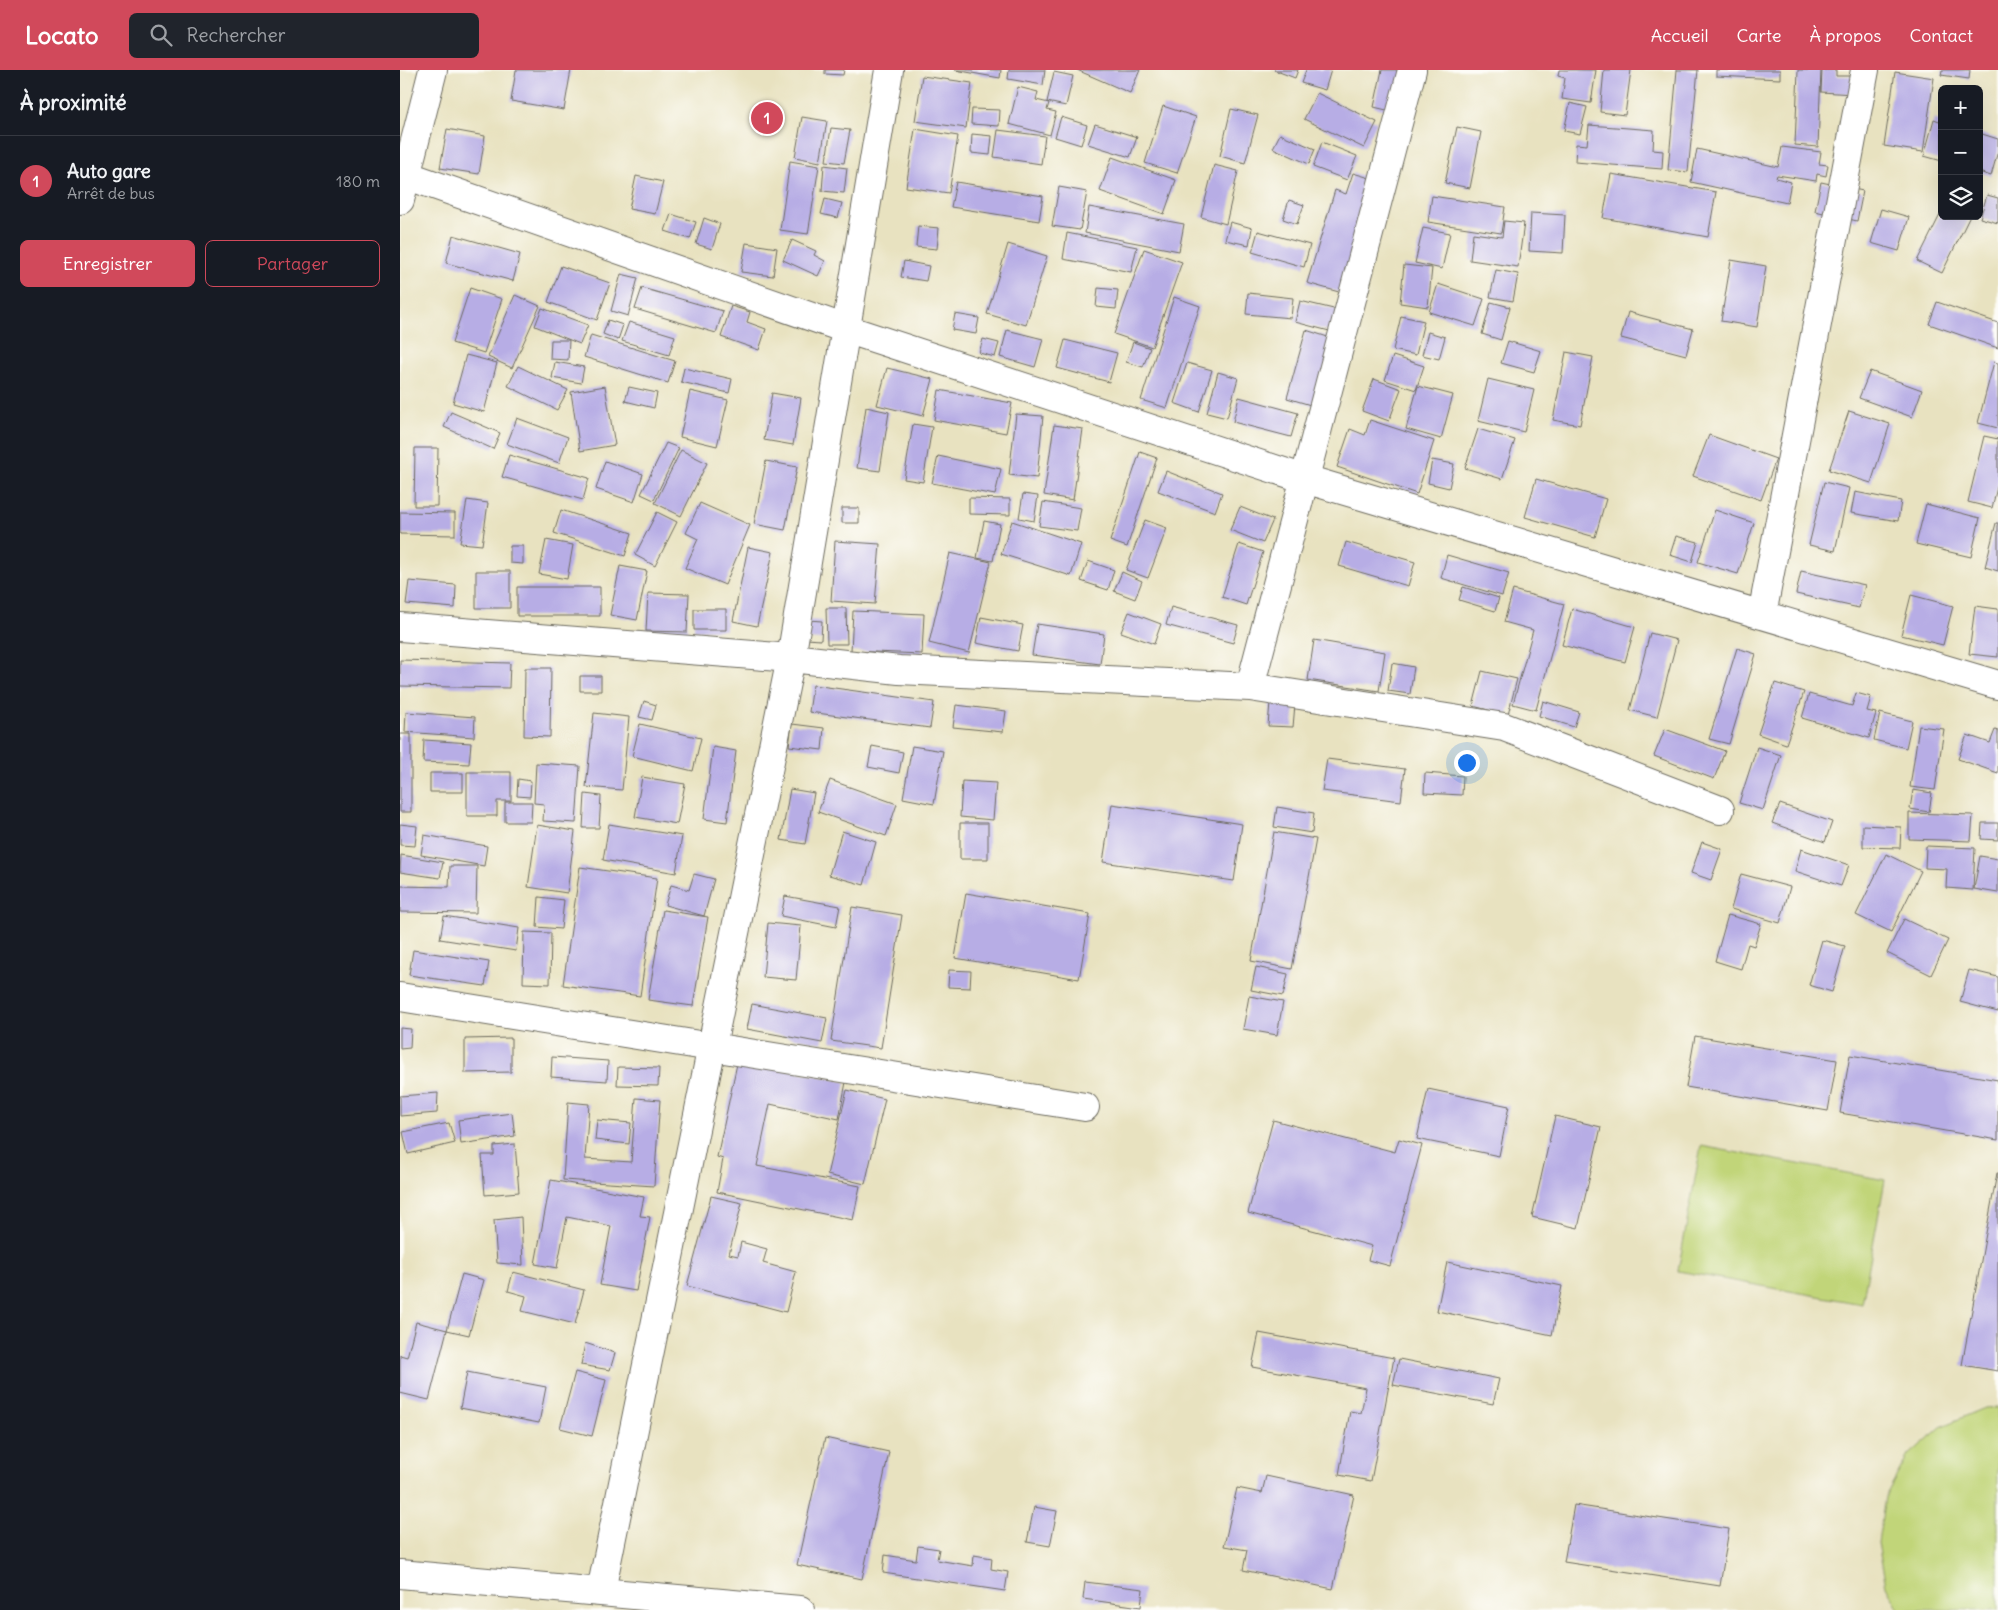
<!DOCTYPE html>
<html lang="fr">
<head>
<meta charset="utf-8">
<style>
  body { margin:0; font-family:Delius,sans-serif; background:#20242c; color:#f1f3f6 }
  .controls { position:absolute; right:15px; top:15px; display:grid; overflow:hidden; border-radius:8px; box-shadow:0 5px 20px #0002 }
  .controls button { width:45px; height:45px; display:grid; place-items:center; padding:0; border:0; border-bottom:1px solid #363941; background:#171b24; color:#f1f3f6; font:25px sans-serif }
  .you { position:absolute; left:1066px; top:692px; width:18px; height:18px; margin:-12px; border:4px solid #fff; border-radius:50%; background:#1a73e8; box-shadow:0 0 0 8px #1a73e833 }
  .badge { display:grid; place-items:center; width:32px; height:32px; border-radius:50%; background:#d1495b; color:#fff; font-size:16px; font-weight:700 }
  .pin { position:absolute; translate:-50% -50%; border:2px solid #fff; box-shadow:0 1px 5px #0006 }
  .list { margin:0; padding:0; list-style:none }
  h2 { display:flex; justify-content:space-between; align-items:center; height:65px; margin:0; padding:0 20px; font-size:21px }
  h2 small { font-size:16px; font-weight:400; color:#9ea1a6 }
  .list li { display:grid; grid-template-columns:32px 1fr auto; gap:15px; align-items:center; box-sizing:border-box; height:90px; padding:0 20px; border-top:1px solid #363941 }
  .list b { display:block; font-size:19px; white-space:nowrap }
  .list p { margin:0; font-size:16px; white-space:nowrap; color:#9ea1a6 }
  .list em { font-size:16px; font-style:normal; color:#9ea1a6 }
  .actions { display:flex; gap:10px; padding:15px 20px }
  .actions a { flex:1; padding:11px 0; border:1px solid #d1495b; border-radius:8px; text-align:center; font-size:18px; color:#d1495b }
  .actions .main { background:#d1495b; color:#fff }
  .icon { flex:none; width:28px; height:28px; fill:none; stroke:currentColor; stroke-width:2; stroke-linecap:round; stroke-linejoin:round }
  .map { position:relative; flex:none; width:1598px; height:1540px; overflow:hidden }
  header { display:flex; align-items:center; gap:30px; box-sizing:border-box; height:70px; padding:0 25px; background:#d1495b; color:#fff }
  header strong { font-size:24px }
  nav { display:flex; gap:28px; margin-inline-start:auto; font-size:18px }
  .search { width:350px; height:45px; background:#20242c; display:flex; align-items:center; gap:12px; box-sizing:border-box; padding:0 18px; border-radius:8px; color:#9ea1a6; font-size:19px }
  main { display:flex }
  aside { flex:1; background:#171b24 }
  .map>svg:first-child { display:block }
  .green { fill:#c1d579; stroke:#768052 }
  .building { fill:#b7ade5 }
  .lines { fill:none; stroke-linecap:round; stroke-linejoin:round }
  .minor-casing { stroke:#6d6b5f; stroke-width:30 }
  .major-casing { stroke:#6d6b5f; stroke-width:30 }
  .minor { stroke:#fff; stroke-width:28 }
  .major { stroke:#fff; stroke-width:28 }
</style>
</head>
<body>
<header>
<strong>Locato</strong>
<div class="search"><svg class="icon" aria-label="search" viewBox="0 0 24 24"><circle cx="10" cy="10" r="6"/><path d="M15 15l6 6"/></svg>Rechercher</div>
<nav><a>Accueil</a><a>Carte</a><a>À propos</a><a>Contact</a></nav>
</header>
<main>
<aside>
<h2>À proximité<small></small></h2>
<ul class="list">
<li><span class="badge">1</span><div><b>Auto gare</b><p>Arrêt de bus</p></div><em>180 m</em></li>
</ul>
<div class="actions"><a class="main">Enregistrer</a><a>Partager</a></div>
</aside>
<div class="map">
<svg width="1598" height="1540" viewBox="0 0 1598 1540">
  <rect width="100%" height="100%" fill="#fdfcf7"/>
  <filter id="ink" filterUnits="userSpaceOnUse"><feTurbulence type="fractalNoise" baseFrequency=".02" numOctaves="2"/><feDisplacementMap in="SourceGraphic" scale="10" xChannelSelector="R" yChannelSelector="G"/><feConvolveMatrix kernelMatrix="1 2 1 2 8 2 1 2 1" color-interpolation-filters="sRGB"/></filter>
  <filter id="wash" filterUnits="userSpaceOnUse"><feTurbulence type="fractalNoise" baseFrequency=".0096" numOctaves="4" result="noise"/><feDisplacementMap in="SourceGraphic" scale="20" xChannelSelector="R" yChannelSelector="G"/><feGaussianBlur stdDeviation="1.12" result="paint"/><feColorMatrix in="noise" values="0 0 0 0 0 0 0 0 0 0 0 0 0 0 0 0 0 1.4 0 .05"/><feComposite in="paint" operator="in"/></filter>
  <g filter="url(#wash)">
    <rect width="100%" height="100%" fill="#e8e2c0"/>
    <path class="green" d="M1301,1076L1485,1110L1462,1234L1278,1201Z
      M1598,1337V1540H1499L1486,1516L1478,1473L1485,1427L1507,1387L1542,1356L1585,1338Z"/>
    <g id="blocks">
      <path class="building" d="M116,0H171L164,40L111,31Z
        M425,0H444L443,5L425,4Z
        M555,0H601L600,8Z
        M609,0H645L643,15L608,9Z
        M677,0H740L730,23Z
        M874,0H898L895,8Z
        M906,0H931L925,20L901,13Z
        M982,0H1009L999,43L974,37Z
        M1159,0H1196L1191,33L1162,29L1165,8L1158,6Z
        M1204,0H1231L1225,45L1200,42Z
        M1277,0H1298L1288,102L1268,100Z
        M1316,0H1380V9L1316,6Z
        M1398,0H1421L1418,77L1395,75Z
        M1422,0H1436V6H1454L1453,24L1421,22Z
        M1542,0H1570L1569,9L1541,5Z
        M654,2L673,6L666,36L647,32Z
        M1495,2L1534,8L1523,82L1484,76Z
        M522,6L572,13L566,58L515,51Z
        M618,17L638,22L636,30L649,33L647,40L656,42L650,65L609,54Z
        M917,23L977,52L964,78L904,49Z
        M1170,33L1187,37L1180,64L1164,61Z
        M763,36L796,47L777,103L745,93Z
        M572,39L600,40L599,56L571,54Z
        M831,39L858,45L845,93L820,86Z
        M402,47L427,51L420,92L395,87Z
        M661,47L687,55L681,75L655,67Z
        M1534,49L1542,52V91L1524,86Z
        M695,54L737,67L730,87L688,74Z
        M1189,55L1254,60L1253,80L1263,81L1262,99L1175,92L1176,74L1187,75Z
        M1057,57L1081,62L1070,118L1045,113Z
        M431,58L450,60L444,93L426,91Z
        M47,59L85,66L79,104L40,98Z
        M515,59L558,66L549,123L506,117Z
        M598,60L645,66L641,94L594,87Z
        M1579,63L1598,69V81L1591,106L1579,102Z
        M572,64L592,66L590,85L571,83Z
        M880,64L915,79L909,94L873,78Z
        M922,72L957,86L947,110L913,97Z
        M1382,77L1421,82L1419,94L1428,95L1426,106L1417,104L1416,111L1377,105L1376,108L1391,112L1387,133L1291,112L1297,79L1378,97Z
        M712,87L776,110L764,144L700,121Z
        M390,91L419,96L408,164L380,160Z
        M424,95L447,98L444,123L422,121Z
        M814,95L838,101L826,154L801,147Z
        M953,103L980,111L946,224L907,213L935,120L946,124Z
        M1211,104L1316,122L1308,167L1203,148Z
        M236,106L263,112L255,144L229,139Z
        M556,112L643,126L639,151L551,137Z
        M1421,112L1463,121L1457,151L1415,141Z
        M659,117L687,122L680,160L652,156Z
        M1587,125L1598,128V153L1580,148Z
        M1032,126L1105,137L1101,163L1028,152Z
        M425,129L442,133L438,148L421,144Z
        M889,130L904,135L897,154L883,149Z
        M689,137L784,154L779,181L685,163Z
        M1481,139L1509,147L1499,181L1471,173Z
        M1542,141V146H1570L1542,203L1517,191Z
        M1131,143L1165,145L1163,183L1129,181Z
        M271,144L296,152L290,169L265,161Z
        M304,148L320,154L312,179L296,174Z
        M1104,151L1124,153L1118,197L1070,190L1073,163L1102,167Z
        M830,152L852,158L849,175L825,170Z
        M518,156L539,158L537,179L516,177Z
        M1023,158L1050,163L1042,199L1015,193Z
        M858,161L910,175L904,197L852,182Z
        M667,163L737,177L731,202L663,189Z
        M53,165L120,184L113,211L46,193Z
        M392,170L416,181L414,185L425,191L418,206L383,190Z
        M346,173L377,178L373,206L341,202Z
        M608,174L647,186L626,255L587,244Z
        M744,179L782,192L752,277L714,264Z
        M1331,190L1366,196L1357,257L1321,251Z
        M504,191L529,196L526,211L501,207Z
        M1004,195L1032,198L1028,237L1000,233Z
        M161,196L210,213L197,250L148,232Z
        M1096,200L1118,204L1113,231L1090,227Z
        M221,204L238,208L228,246L211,241Z
        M1038,214L1084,229L1075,256L1029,242Z
        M70,218L102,229L84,283L52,273Z
        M242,218L323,241L316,263L235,239Z
        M698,218L718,220L716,239L696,237Z
        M848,223L893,228L891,248L846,244Z
        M115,225L140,236L112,298L88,287Z
        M774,227L800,236L767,338L741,330Z
        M900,231L942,241L937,263L895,252Z
        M1091,232L1110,237L1101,270L1082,264Z
        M1537,232L1598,253V278L1529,254Z
        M331,236L350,242L347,252L366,259L359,280L321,267Z
        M142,238L188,255L180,274L135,256Z
        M1228,242L1293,259L1286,285L1221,268Z
        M555,244L579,248L576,264L552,260Z
        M1001,246L1024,251L1016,285L993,280Z
        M208,250L223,255L218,270L203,264Z
        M229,252L275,266L269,285L222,271Z
        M607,260L643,269L635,297L600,287Z
        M906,260L934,269L914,336L887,328Z
        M1028,262L1045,267L1039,289L1022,285Z
        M191,265L275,291L268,313L184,287Z
        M583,269L599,273L595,287L579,283Z
        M151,270H169L168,290L150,289Z
        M665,270L717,283L709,312L657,298Z
        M1108,271L1141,281L1134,302L1101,293Z
        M733,272L750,278L743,297L726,292Z
        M1166,282L1193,287L1180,355L1153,350Z
        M66,285L97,293L84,342L53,333Z
        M993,286L1024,296L1016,320L985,310Z
        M155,292L184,297L181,313L152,308Z
        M1594,292L1598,293V358L1578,353Z
        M787,293L812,300L799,342L774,333Z
        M118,296L168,320L157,340L108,316Z
        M284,298L332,309L329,323L281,312Z
        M487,298L533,309L523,346L477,335Z
        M1470,301L1522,320L1512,347L1459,328Z
        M818,302L838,308L827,348L807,343Z
        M974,309L1001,319L989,351L962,341Z
        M1088,309L1134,320L1124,362L1078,351Z
        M205,316L215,375L180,381L171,322Z
        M1018,316L1053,325L1041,369L1006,359Z
        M229,317L257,323L254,338L225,331Z
        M539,320L612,333L606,363L534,350Z
        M290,321L328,330L317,376L280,367Z
        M372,323L401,328L393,375L364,370Z
        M839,327L898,343L891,367L833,352Z
        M466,337L489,342L480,401L457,398Z
        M1449,341L1490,354L1471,413L1429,400Z
        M51,342L100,363L93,379L44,357Z
        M616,344L643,346L637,408L609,405Z
        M117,348L168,367L159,393L107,374Z
        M970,350L1034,371L1017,424L937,397L950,359L965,365Z
        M513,354L532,357L523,412L504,409Z
        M654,355L683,359L673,430L644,425Z
        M1078,359L1115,370L1102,409L1065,398Z
        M1309,365L1376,389L1361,430L1293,406Z
        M1584,366L1598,369V413L1592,438L1568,432Z
        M266,373L279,378L254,430L241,424Z
        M15,378H38L37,436H14Z
        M281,380L307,393L281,446L255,433Z
        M740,382L757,388L727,477L710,471Z
        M109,385L189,408L183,430L102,407Z
        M538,386L601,399L595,425L532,413Z
        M1032,390L1054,394L1049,418L1028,413Z
        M205,391L243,404L234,432L196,419Z
        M366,391L397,397L385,460L354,454Z
        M766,401L822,423L815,442L758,421Z
        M1136,409L1206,429L1195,467L1125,447Z
        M1424,412L1449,418L1435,481L1409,475Z
        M1455,422L1501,431L1498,451L1451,443Z
        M623,424L638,426L634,451L619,448Z
        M569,428L610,429V445L569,444Z
        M67,430L88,433L82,475L60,473Z
        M643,432L681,438L677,461L639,456Z
        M300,433L350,455L325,515L285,498L298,469L286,463Z
        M1526,434L1580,448L1571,487L1516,474Z
        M840,437L873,450L863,473L830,460Z
        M442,438H459V453H442Z
        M161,440L232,463L225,486L154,463Z
        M1315,440L1354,453L1338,504L1298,492Z
        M0,442L55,443V465L0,464Z
        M257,442L277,452L255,496L235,485Z
        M745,450L767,458L748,508L726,500Z
        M584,451L600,454L593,491L577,488Z
        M612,451L681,474L671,506L601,484Z
        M1596,453H1598V501L1585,497Z
        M1276,466L1298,472L1292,492L1270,485Z
        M146,470L173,475L167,509L139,504Z
        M435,471L480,474L475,534L431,531Z
        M946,472L1015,492L1008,516L939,496Z
        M839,474L863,482L846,535L822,527Z
        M110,476H123V494L110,493Z
        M348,477L373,482L357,556L333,551Z
        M550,483L591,492L569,583L529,573Z
        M1047,485L1109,503L1102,526L1041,508Z
        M688,491L714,500L708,520L681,511Z
        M220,496L247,501L237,550L210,545Z
        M76,501H110V538H76Z
        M1401,501L1465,515L1459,538L1396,524Z
        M722,502L742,511L735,529L714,521Z
        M9,511L56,515L55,538L6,534Z
        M117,517H200V546H117Z
        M1063,517L1099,528L1095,541L1059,530Z
        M1113,520L1164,534L1136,640L1113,634L1133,560L1104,552Z
        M248,523L289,524L287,562L246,561Z
        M1511,525L1553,536L1543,575L1501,565Z
        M1575,536L1598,539V587L1569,584Z
        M771,537L838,555L833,573L766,555Z
        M426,538H446L447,574H427Z
        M294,539H326V560H294Z
        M1172,539L1235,557L1225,592L1162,575Z
        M453,541L524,544L522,584L451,581Z
        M729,542L761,554L754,574L721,562Z
        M581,547L623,555L618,581L576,573Z
        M408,550L422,551L421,570L406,569Z
        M637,554L704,564L700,594L632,585Z
        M1250,563L1277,570L1257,647L1230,640Z
        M914,570L985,582L979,621L908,610Z
        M1337,578L1356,584L1329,674L1309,669Z
        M0,590L110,593L109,618L0,616Z
        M992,593L1014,597L1010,624L988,621Z
        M125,598H151L150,667L124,666Z
        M1082,601L1117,609L1108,645L1073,636Z
        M180,606H201V621H180Z
        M1375,613L1404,622L1386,674L1358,664Z
        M413,615L534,632L530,658L409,642Z
        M1456,623L1471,627L1467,641L1476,643L1469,668L1402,648L1409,624L1452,636Z
        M244,631L256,635L252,650L239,647Z
        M1143,631L1179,642L1174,657L1139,646Z
        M870,632L895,634L893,657L868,656Z
        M556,635L606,641L603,662L553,657Z
        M6,642L75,647L74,667L5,662Z
        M194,643L229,647L222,720L186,717Z
        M1480,643L1512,651L1506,678L1474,670Z
        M240,654L301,668L293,701L232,686Z
        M392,654L424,658L422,680L389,676Z
        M1519,656L1544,659L1535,720L1510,717Z
        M1265,659L1325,681L1314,709L1254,686Z
        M1595,660L1598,661V703L1558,689L1567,665L1590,673Z
        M0,664H11V742H0Z
        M24,670L71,673L69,694L23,692Z
        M472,676L503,682L499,703L468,697Z
        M512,676L543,681L534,734L503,728Z
        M313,677L336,681L327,752L304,749Z
        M1357,677L1381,685L1363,740L1339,733Z
        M927,689L1005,699L1001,731L922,721Z
        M136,693L180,696L176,753L143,751L144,734L134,733Z
        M67,702H111V731H97V746H67Z
        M30,703H63V722H30Z
        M1025,703L1063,706L1062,725L1024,723Z
        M242,707L285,714L277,754L235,747Z
        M118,709L131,711L130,727L117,726Z
        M430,710L497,734L486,766L418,742Z
        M562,711L596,713L593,750L560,747Z
        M390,719L414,723L405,774L381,770Z
        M1513,720L1532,723L1529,742L1510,739Z
        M185,724L201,726L199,758H183Z
        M105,732H132L131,752H105Z
        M712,734L842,754L834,811L703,792Z
        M1380,734L1432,752L1425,772L1372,753Z
        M877,737L914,743L912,763L874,757Z
        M1509,743L1573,745L1571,771L1509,769Z
        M560,753H588V789H560Z
        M1582,753H1598V770L1581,769Z
        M0,754L17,756L15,776L0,775Z
        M209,754L282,766L276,803L203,790Z
        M137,755L175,761L167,823L128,817Z
        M1463,755L1501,757L1500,778L1463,777Z
        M442,761L476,772L464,815L429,805Z
        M874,762L916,769L892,899L851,891Z
        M24,765L87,776L84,796L21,785Z
        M1302,772L1322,779L1311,810L1291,803Z
        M1526,776L1575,778L1573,820L1546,818L1547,799L1525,798Z
        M1401,779L1449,795L1441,816L1395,801Z
        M1486,784L1521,801L1491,862L1456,845Z
        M1,785L43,792L40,808L0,802Z
        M1580,786L1598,789V823L1574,819Z
        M50,796H77L76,843L0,842V816L49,817Z
        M180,797L257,808L240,926L163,915Z
        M294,804L314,809L304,846L265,835L271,815L289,820Z
        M1341,804L1390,817L1380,853L1331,839Z
        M566,823L690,844L679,909L555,888Z
        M385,826L440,836L436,857L381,846Z
        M139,827L164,830L161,859L137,857Z
        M452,837L502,845L481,978L431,971Z
        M263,840L308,847L293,936L248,930Z
        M1328,845L1361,854L1354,876L1348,874L1341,899L1315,891Z
        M44,846L119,858L116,881L40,869Z
        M1504,849L1548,870L1531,905L1487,883Z
        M368,853L401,856L396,910L363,907Z
        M124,862L151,863L150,914L123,913Z
        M1422,870L1445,876L1432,922L1409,915Z
        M13,880L89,892L85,916L9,905Z
        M856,897L888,904L883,926L851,920Z
        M549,900L571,901L570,918L548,917Z
        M1569,900L1598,907V942L1560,932Z
        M849,926L883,932L877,965L843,959Z
        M352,934L427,948L422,973L347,959Z
        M0,958L11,959L10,978L0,979Z
        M1295,966L1437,990L1428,1041L1286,1017Z
        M111,968V1002L65,1003V969Z
        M1450,985L1598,1010V1070L1440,1043Z
        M152,987L208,991L207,1011L151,1007Z
        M338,989L446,1012L439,1049L370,1034L357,1096L460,1116L453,1150L317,1122L323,1089L317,1087Z
        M218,997L259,998L258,1016L217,1015Z
        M1028,1019L1109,1036L1099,1086L1017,1069Z
        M447,1020L485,1029L465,1114L427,1105Z
        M38,1023L37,1043L0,1046V1026Z
        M236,1028L260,1030L254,1116L163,1110L168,1032L189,1034L185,1089L231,1092Z
        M112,1043L115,1066L61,1074L58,1050Z
        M1155,1046L1201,1057L1178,1158L1132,1147Z
        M197,1050L231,1053L229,1074L195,1070Z
        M873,1050L995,1082L999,1069L1022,1075L990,1196L968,1190L972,1176L848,1143Z
        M49,1053L55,1073L8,1084L3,1062Z
        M115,1074L119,1122L85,1125L82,1085H94V1076Z
        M1597,1103H1598V1301L1562,1295Z
        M151,1110L244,1127L240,1146L250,1147L236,1221L200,1215L211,1156L167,1147L157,1198L135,1194Z
        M311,1126L342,1133L329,1184L338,1186L341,1172L367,1179L363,1193L396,1202L386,1242L287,1216Z
        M121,1147L123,1195L97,1193L94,1150Z
        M1047,1192L1162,1216L1152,1265L1037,1241Z
        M113,1202L184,1220L175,1254L122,1241L126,1226L108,1221Z
        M62,1204L84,1210L69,1265L47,1260L29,1330L0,1323V1285L7,1287L16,1252L47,1260Z
        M859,1263L994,1288L971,1411L939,1405L950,1341L961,1343L966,1318L852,1297Z
        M185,1273L215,1283L210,1300L181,1295Z
        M999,1289L1099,1309L1093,1334L993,1315Z
        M67,1302L146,1317L139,1353L60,1338Z
        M175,1302L206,1310L192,1366L160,1358Z
        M425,1368L489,1382L462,1509L397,1495Z
        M866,1406L954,1425L933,1519L843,1500L847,1480L824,1476L837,1418L862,1423Z
        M1174,1435L1329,1459L1320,1516L1164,1492Z
        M634,1437L657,1441L650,1476L627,1472Z
        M518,1476L539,1479L537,1490L573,1496L574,1485L592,1488L591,1499L608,1502L605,1521L483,1503L485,1485L516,1490Z
        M685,1512L743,1519L741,1537L683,1529Z"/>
    </g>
  </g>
  <g filter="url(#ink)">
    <use href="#blocks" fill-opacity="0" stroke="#6d6b5f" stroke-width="1"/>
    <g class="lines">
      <g class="minor-casing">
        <path id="minor" d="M0,103L446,259L905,409L1598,615
          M1362,545L1465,0
          M0,557L391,588L499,600L850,617L1104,657L1320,740
          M850,617L1012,0
          M0,927L685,1037
          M0,1504L400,1540
          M201,1521L391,588L489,0"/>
      </g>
      <g class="major-casing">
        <path id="major" d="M0,130L33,0"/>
      </g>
      <use href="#minor" class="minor"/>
      <use href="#major" class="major"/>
    </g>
  </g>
</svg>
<div class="controls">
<button>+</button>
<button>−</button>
<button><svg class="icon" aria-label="layers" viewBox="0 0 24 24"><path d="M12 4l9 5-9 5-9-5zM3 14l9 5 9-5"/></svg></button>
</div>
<div class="you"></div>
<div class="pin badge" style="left:367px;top:48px">1</div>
</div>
</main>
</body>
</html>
